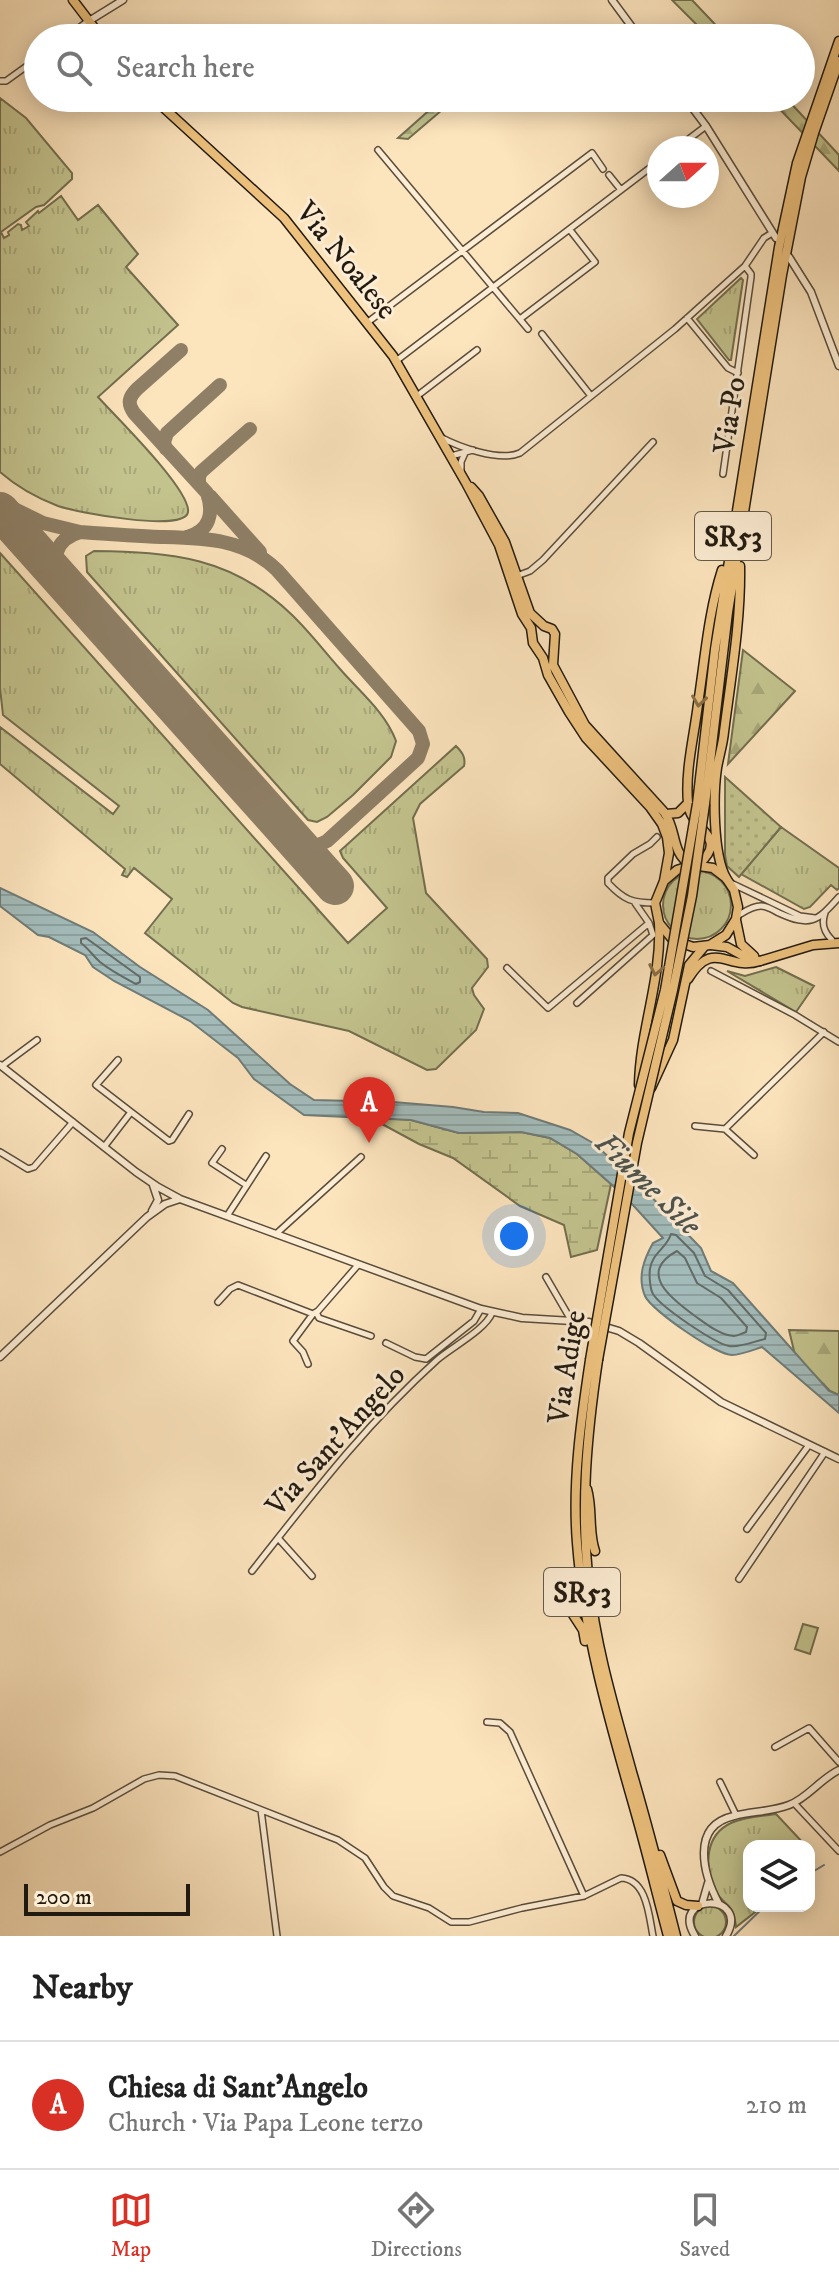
<!DOCTYPE html>
<html lang="en">
<head>
<meta charset="utf-8">
<style>
  body { margin:0; font-family:"IM FELL DW Pica",serif; background:#f2f2f2; color:#222 }
  .controls { position:absolute; right:24px; bottom:24px; display:grid; overflow:hidden; border-radius:16px; box-shadow:0 4px 20px #0003 }
  .controls button { width:72px; height:72px; display:grid; place-items:center; padding:0; border:0; border-bottom:2px solid #e0e0e0; background:#fff; color:#222; font:40px sans-serif }
  .compass { position:absolute; left:647px; top:136px; width:72px; height:72px; border-radius:50%; background:#fff; box-shadow:0 4px 20px #0003; rotate:69deg }
  .scale { position:absolute; left:24px; bottom:20px; width:166px; box-sizing:border-box; padding-left:8px; border:4px solid #211a10; border-top:0; font-size:22px; line-height:28px; white-space:nowrap; color:#211a10; -webkit-text-stroke:6px #fdedd4; paint-order:stroke }
  .you { position:absolute; left:514px; top:1236px; width:28px; height:28px; margin:-20px; border:6px solid #fff; border-radius:50%; background:#1a73e8; box-shadow:0 0 0 12px #1a73e833 }
  .badge { display:grid; place-items:center; width:52px; height:52px; border-radius:50%; background:#d93025; color:#fff; font-size:26px; font-weight:700 }
  .pin { position:absolute; translate:-50% -66px; filter:drop-shadow(0 2px 4px #0008) }
  .pin::after { content:''; position:absolute; top:42px; width:28px; height:24px; background:inherit; clip-path:polygon(0 0,100% 0,50% 100%) }
  .list { margin:0; padding:0; list-style:none }
  h2 { display:flex; justify-content:space-between; align-items:center; height:104px; margin:0; padding:0 32px; font-size:34px }
  h2 small { font-size:26px; font-weight:400; color:#767676 }
  .list li { display:grid; grid-template-columns:52px 1fr auto; gap:24px; align-items:center; box-sizing:border-box; height:128px; padding:0 32px; border-top:2px solid #e0e0e0 }
  .list b { display:block; font-size:30px; white-space:nowrap }
  .list p { margin:0; font-size:26px; white-space:nowrap; color:#767676 }
  .list em { font-size:26px; font-style:normal; color:#767676 }
  .icon { flex:none; width:44px; height:44px; fill:none; stroke:currentColor; stroke-width:2; stroke-linecap:round; stroke-linejoin:round }
  .map { position:relative; flex:none; width:839px; height:1936px; overflow:hidden }
  .search { position:absolute; background:#fff; box-shadow:0 4px 20px #0003; left:24px; right:24px; top:24px; height:88px; display:flex; align-items:center; gap:20px; box-sizing:border-box; padding:0 28px; border-radius:44px; color:#767676; font-size:30px }
  .sheet { height:232px; background:#fff }
  nav { display:flex; justify-content:space-around; align-items:center; box-sizing:border-box; height:112px; border-top:2px solid #e0e0e0; background:#fff; font-size:22px; color:#767676 }
  nav a { display:grid; justify-items:center; gap:4px }
  nav .on { color:#d93025 }
  .map>svg:first-child { display:block }
  .grass { fill:url(#grass-tufts); stroke:#726e4f; stroke-width:2 }
  .forest { fill:url(#forest-firs); stroke:#726e4f; stroke-width:2 }
  .wetland { fill:url(#wetland-marsh); stroke:#726e4f; stroke-width:2 }
  .garden { fill:url(#garden-dots); stroke:#726e4f; stroke-width:2 }
  .pitch { fill:#c3c38e; stroke:#726e4f; stroke-width:2 }
  .water { fill:url(#water-rules); stroke:#6f7b77; stroke-width:2 }
  .lines { fill:none; stroke-linecap:round; stroke-linejoin:round }
  .shore { stroke:#626b66; stroke-width:2 }
  .stream { stroke:#6f7b77; stroke-width:2 }
  .taxiway { stroke:#8e7f66; stroke-width:14 }
  .runway { stroke:#8e7f66; stroke-width:38 }
  .minor-casing { stroke:#584c3b; stroke-width:8 }
  .tertiary-casing { stroke:#584c3b; stroke-width:9 }
  .primary-casing { stroke:#211a10; stroke-width:11 }
  .trunk-casing { stroke:#211a10; stroke-width:11 }
  .minor { stroke:#fdedd4; stroke-width:5 }
  .tertiary { stroke:#fdedd4; stroke-width:6 }
  .primary { stroke:#eec27e; stroke-width:8 }
  .trunk { stroke:#eec27e; stroke-width:8 }
  .trunk-bridge-casing { stroke:#211a10; stroke-width:11; stroke-linecap:butt }
  .trunk-bridge { stroke:#eec27e; stroke-width:8 }
  .oneway { stroke:#886e47 }
  .labels { text-anchor:middle; stroke-width:6; stroke-linejoin:round; paint-order:stroke }
  .shield { fill:#fdedd4; stroke:#63594b; stroke-width:2 }
  .shield-label { font-size:28px; font-weight:bold; fill:#211a10 }
  .street-label { font-size:30px; fill:#211a10; stroke:#fdedd4 }
  .water-label { font-size:32px; font-style:italic; fill:#4e534c; stroke:#fdedd4 }
</style>
</head>
<body>
<div class="map">
<svg width="839" height="1936" viewBox="0 0 839 1936">
  <defs>
    <pattern id="grass-tufts" width="24" height="20" patternUnits="userSpaceOnUse" patternTransform="scale(2)"><rect width="24" height="20" fill="#c3c38e"/><path d="M3 7l-1-3M5 7V3M7 7l1-3M15 17l-1-3M17 17v-4M19 17l1-3" fill="none" stroke="#a7a779"/></pattern>
    <pattern id="forest-firs" width="22" height="20" patternUnits="userSpaceOnUse" patternTransform="scale(2)"><rect width="22" height="20" fill="#c3c38e"/><path d="M5 1l3.5 6h-7zM16 11l3.5 6h-7z" fill="#a7a779"/></pattern>
    <pattern id="wetland-marsh" width="20" height="14" patternUnits="userSpaceOnUse" patternTransform="scale(2)"><rect width="20" height="14" fill="#c3c38e"/><path d="M1 5h8M5 5V1M11 12h8M15 12V8" fill="none" stroke="#a7a779"/></pattern>
    <pattern id="garden-dots" width="8" height="8" patternUnits="userSpaceOnUse" patternTransform="scale(2)"><rect width="8" height="8" fill="#c3c38e"/><path d="M2 2h.1M6 6h.1" fill="none" stroke="#a7a779" stroke-width="1.8" stroke-linecap="round"/></pattern>
    <pattern id="water-rules" width="6" height="5" patternUnits="userSpaceOnUse" patternTransform="scale(2)"><rect width="6" height="5" fill="#a3bcbb"/><path d="M0 2.5h6" fill="none" stroke="#8ca1a0"/></pattern>
  </defs>
  <rect width="100%" height="100%" fill="#fce4bd"/>
  <filter id="stains"><feTurbulence type="fractalNoise" baseFrequency=".0025" numOctaves="4"/><feColorMatrix values="0 0 0 0 .2 0 0 0 0 .09 0 0 0 0 .02 0 0 0 .5 -.17"/></filter>
  <radialGradient id="worn" r=".72"><stop offset=".6" stop-color="#630" stop-opacity="0"/><stop offset="1" stop-color="#630" stop-opacity=".3"/></radialGradient>
  <path class="grass" d="M0,98L26,118L72,173V179L44,205L36,207L1,232L4,238L9,235L8,232L18,224L21,225L22,230L29,226L26,222L38,211L39,213L61,196L78,220L98,205L138,254L126,267L178,325L98,397C115,416 191,490 188,512C185,533 75,512 58,506C37,498 17,487 0,472Z
    M741,278L743,280L731,360H729L697,319Z
    M94,551C172,552 232,557 291,614C309,631 324,651 340,669C359,691 386,713 396,741L391,757L353,795L327,817L317,822L308,820L87,572L86,556Z
    M0,553L348,943L387,908L343,858L340,851L456,746C462,752 466,757 464,766L420,804L413,818L426,893L487,959L488,967L472,988L474,995L484,1009L476,1030L436,1069L427,1070L349,1031L242,1007L233,1003L145,933L172,899L134,868L127,877L122,875L125,869L0,764V727L113,814L119,806L3,715L0,688Z
    M781,827L839,868V888L837,890L831,885L810,907L804,909L741,874Z
    M663 905a34 34 0 1 1 68 0a34 34 0 1 1-68 0Z
    M776,967L814,986L796,1012L727,971L745,976Z
    M776,1814L806,1846H749V1906H763L736,1927C733,1900 724,1908 715,1890C704,1866 705,1835 731,1823C745,1817 762,1816 776,1814Z
    M694 1922a16 16 0 1 1 32 0a16 16 0 1 1-32 0Z"/>
  <path class="forest" d="M672,0H692L728,38H710Z
    M443,98H456L408,139L398,138Z
    M769,98H786L839,155V171Z
    M743,650L795,691L728,764Z
    M789,1330L839,1331V1395L830,1391L795,1355Z"/>
  <path class="wetland" d="M369,1117L411,1120L459,1133L521,1132L550,1138L577,1154L611,1184L597,1250L571,1257L564,1225L520,1206L453,1158L419,1144Z"/>
  <path class="garden" d="M725,777L781,827L739,877L727,866L725,855Z"/>
  <path class="pitch" d="M803,1624L818,1628L810,1654L795,1649Z"/>
  <path class="water" d="M0,888L93,932L140,967L208,1010L290,1084L314,1100L393,1102L453,1107L484,1112L518,1113L570,1130L593,1143L636,1181L701,1248L711,1271L733,1283L829,1391L839,1395V1413L762,1347C753,1350 741,1355 732,1355C716,1355 651,1310 645,1296C637,1277 644,1259 653,1243L663,1238L632,1204L611,1184L577,1154L550,1138L521,1132L459,1133L411,1120L304,1115L254,1079L238,1058L190,1021L114,981L93,967L85,955L49,937L38,935L0,906Z"/>
  <g class="lines">
    <path class="shore" d="M86,938L140,977V982L136,984C123,977 111,971 100,962C92,955 89,949 81,943V939Z
      M671,1234L676,1235L694,1253L705,1276L728,1290L766,1333L765,1339C755,1341 739,1348 729,1346C714,1343 661,1307 653,1294C650,1289 649,1275 650,1269C652,1253 667,1248 671,1234Z
      M677,1251L685,1258L697,1283L721,1298L747,1327L746,1332C744,1333 736,1336 734,1336C721,1336 705,1323 695,1316C673,1300 636,1273 677,1251Z"/>
    <path class="stream" d="M809,1874L824,1865
      M734,1936L765,1906"/>
    <path class="taxiway" d="M181,350L137,389C129,397 127,403 134,413L207,493C214,513 210,531 187,537
      M166,449L164,442L167,433L220,385
      M199,484V477L201,472L250,429
      M210,496L260,552
      M0,502L43,523L80,532C54,540 51,559 63,582
      M80,532C107,534 134,536 161,537C203,538 244,538 277,570L419,731L423,744L418,758L327,841C311,850 301,845 288,833"/>
    <path class="runway" d="M0,511L335,886"/>
    <g class="minor-casing">
      <path id="minor" d="M66,38L88,21
        M627,38L635,31
        M0,81H6L38,58
        M677,148L706,126
        M378,150L528,329
        M609,175L621,190
        M687,318L728,368L738,373
        M520,319L595,262L570,230
        M368,322L592,153L603,169
        M542,334L591,396
        M396,361L659,161
        M417,396L477,350
        M440,437C459,447 499,462 520,453L675,329L745,266L764,238L772,233
        M451,456L473,450
        M461,473V462L465,453
        M723,474L751,277V274L745,266
        M514,577L530,571L543,560L653,442
        M733,884L800,916L815,918
        M655,903C632,903 624,900 608,883V878L633,854L650,844L657,837
        M825,913C821,924 824,932 832,940
        M737,916C744,912 752,906 761,906C767,906 773,910 779,913C810,927 817,922 839,897
        M507,968L548,1008L649,923L635,903
        M711,971L795,1015L839,1042
        M577,1003L653,935L649,923
        M2,1066L37,1040
        M131,1112L169,1141L172,1140L189,1114
        M695,1126L725,1129
        M104,1147L131,1112L96,1085L118,1060
        M222,1149L212,1163L246,1185
        M0,1152L28,1169L34,1167L73,1122
        M754,1155L725,1129L824,1032
        M227,1216L266,1156
        M276,1234L361,1157
        M546,1277L571,1320
        M218,1302L230,1289L238,1285L313,1314L318,1311L358,1265
        M316,1312L319,1318L371,1336
        M386,1343L415,1357L426,1359L474,1321L481,1309
        M308,1364L303,1352L293,1341L313,1314
        M747,1529L809,1445
        M278,1538L312,1576
        M252,1571C312,1495 365,1425 437,1360C452,1347 485,1330 492,1313
        M739,1579L825,1452
        M487,1722L500,1723L510,1732L584,1896
        M775,1747L809,1728L839,1762
        M720,1782L736,1815
        M794,1803L839,1851
        M261,1810L277,1936
        M0,1852L50,1825L93,1808L144,1779L159,1775L175,1776L338,1840L365,1858L384,1887L393,1896L429,1908L451,1922H469L522,1908L584,1896L621,1878C647,1879 649,1916 653,1936"/>
    </g>
    <g class="tertiary-casing">
      <path id="tertiary" d="M612,0L640,38
        M89,21L123,0
        M685,98L706,126L776,238
        M789,257L811,292L839,366
        M0,1065L136,1172L158,1187L180,1199L481,1309L522,1318L589,1322L619,1331L639,1343L721,1402L839,1459
        M152,1211L158,1200L153,1185
        M0,1357L147,1217L165,1204L180,1199
        M702,1904L708,1883
        M719,1904C704,1876 689,1826 734,1816C752,1811 771,1812 789,1805C808,1798 820,1779 839,1770
        M695,1936C668,1893 752,1892 726,1936"/>
    </g>
    <g class="primary-casing">
      <path id="primary" d="M73,0L102,38
        M153,98L284,218L393,356L466,483L499,545L522,614L531,628L533,643L543,658L548,675L569,712L586,738L650,807L662,824L667,837L669,853L664,881L655,903L659,923L673,940L693,947L710,945L726,935L736,919L738,907L734,890L726,878L713,868L692,865L677,870L664,881
        M471,487L479,496L505,542L530,613L544,626L552,629L555,634L553,665L585,725L664,812C678,831 670,852 691,865
        M736,920L741,944L754,956
        M711,945L727,947L749,959L760,961L813,945L839,943"/>
    </g>
    <g class="trunk-casing">
      <path id="trunk" d="M697,804L715,649L779,247L797,163L839,41
        M705,804L728,612L782,275L801,177L814,133L839,61
        M666,814L678,813L688,803
        M698,865C731,836 690,831 688,803C685,770 694,737 698,704C705,659 708,614 722,570
        M726,878C713,854 713,795 717,768C719,756 723,744 724,732C731,677 741,621 740,566
        M688,979C714,937 727,972 760,961
        M639,1085C640,1030 662,978 659,923
        M651,1088L673,1040L689,965L704,947
        M590,1360C581,1420 572,1482 577,1543C584,1635 610,1723 635,1811C647,1853 657,1895 668,1936
        M598,1360C587,1434 580,1508 589,1583C596,1648 615,1710 632,1772C648,1826 662,1881 676,1936
        M587,1489C593,1510 588,1531 595,1551
        M572,1613L583,1630L585,1641
        M660,1855L677,1901L686,1905L698,1906"/>
    </g>
    <use href="#minor" class="minor"/>
    <use href="#tertiary" class="tertiary"/>
    <use href="#primary" class="primary"/>
    <use href="#trunk" class="trunk"/>
    <g class="trunk-bridge-casing">
      <path id="trunk-bridge" d="M590,1360L629,1133L665,990L697,804
        M598,1360L637,1143L673,990L692,896L705,804"/>
    </g>
    <use href="#trunk-bridge" class="trunk-bridge"/>
  </g>
  <defs><path id="oneway-chevron" d="M-2-3.5L2.5 0L-2 3.5" fill="none" stroke-width="1.6" stroke-linecap="round" stroke-linejoin="round" transform="scale(2)"/></defs>
  <g class="oneway">
    <use href="#oneway-chevron" transform="translate(699 701) rotate(98)"/>
    <use href="#oneway-chevron" transform="translate(656 970) rotate(101)"/>
  </g>
  <g class="labels">
    <g class="shield">
      <rect x="695" y="512" width="76" height="48" rx="6"/>
      <rect x="544" y="1568" width="76" height="48" rx="6"/>
    </g>
    <g class="shield-label">
      <text x="733" y="546">SR53</text>
      <text x="582" y="1602">SR53</text>
    </g>
    <g class="street-label">
      <text transform="translate(347 260) rotate(51)" y="10">Via Noalese</text>
      <text transform="translate(729 415) rotate(-81)" y="10">Via Po</text>
      <text transform="translate(566 1367) rotate(-81)" y="10">Via Adige</text>
      <text transform="translate(335 1440) rotate(-48)" y="10">Via Sant'Angelo</text>
    </g>
    <g class="water-label">
      <text transform="translate(649 1183) rotate(44)" y="11">Fiume Sile</text>
    </g>
  </g>
  <rect width="100%" height="100%" filter="url(#stains)"/>
  <rect width="100%" height="100%" fill="url(#worn)"/>
</svg>
<div class="controls">
<button><svg class="icon" aria-label="layers" viewBox="0 0 24 24"><path d="M12 4l9 5-9 5-9-5zM3 14l9 5 9-5"/></svg></button>
</div>
<svg class="compass" viewBox="-18 -18 36 36"><path d="M0-13l5 13h-10z" fill="#e53935"/><path d="M0 13l5-13h-10z" fill="#767676"/></svg>
<div class="scale">200 m</div>
<div class="you"></div>
<div class="pin badge" style="left:369px;top:1143px">A</div>
<div class="search"><svg class="icon" aria-label="search" viewBox="0 0 24 24"><circle cx="10" cy="10" r="6"/><path d="M15 15l6 6"/></svg>Search here</div>
</div>
<section class="sheet">
<h2>Nearby<small></small></h2>
<ul class="list">
<li><span class="badge">A</span><div><b>Chiesa di Sant'Angelo</b><p>Church · Via Papa Leone terzo</p></div><em>210 m</em></li>
</ul>
</section>
<nav>
<a class="on"><svg class="icon" aria-label="map" viewBox="0 0 24 24"><path d="M3 6l6-2 6 2 6-2v14l-6 2-6-2-6 2zM9 4v14M15 6v14"/></svg>Map</a>
<a><svg class="icon" aria-label="directions" viewBox="0 0 24 24"><path d="M12 3l9 9-9 9-9-9zM9 14v-3h6M13 9l2 2-2 2"/></svg>Directions</a>
<a><svg class="icon" aria-label="saved" viewBox="0 0 24 24"><path d="M7 4h10v16l-5-4-5 4z"/></svg>Saved</a>
</nav>
</body>
</html>
